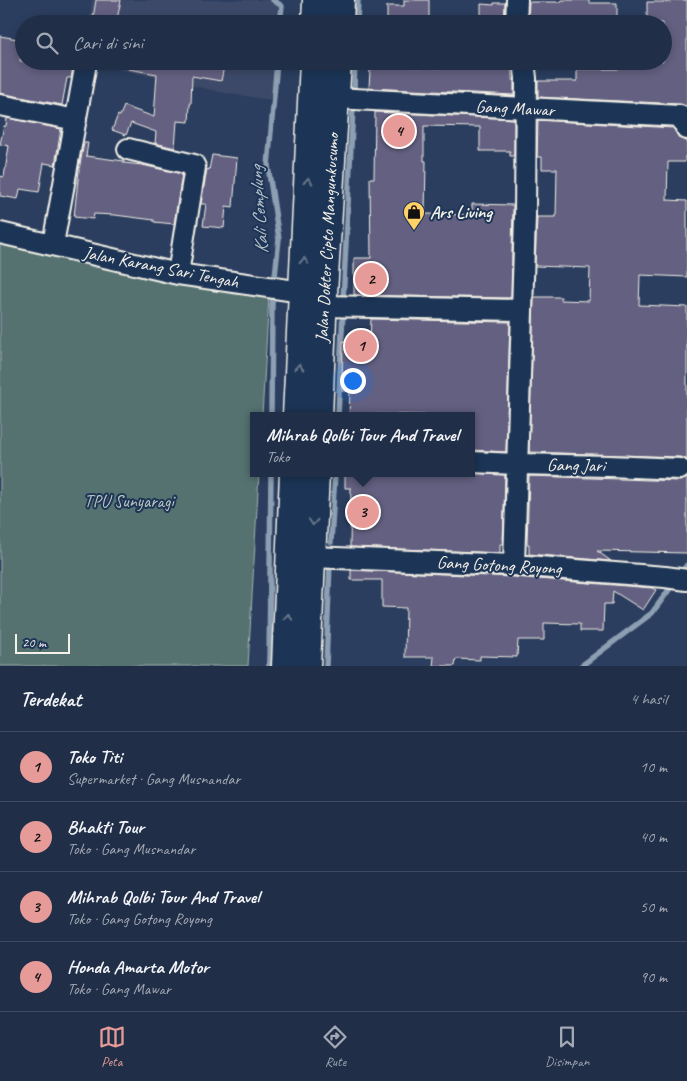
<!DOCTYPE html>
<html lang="id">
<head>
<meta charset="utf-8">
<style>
  body { margin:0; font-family:Caveat,sans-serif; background:#2d3a52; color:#f1f3f6 }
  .scale { position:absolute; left:15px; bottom:12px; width:55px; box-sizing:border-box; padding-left:5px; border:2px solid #f4f1e8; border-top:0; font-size:14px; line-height:18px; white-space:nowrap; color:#f4f1e8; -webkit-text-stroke:4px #1d3557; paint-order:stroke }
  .you { position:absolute; left:352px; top:380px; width:18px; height:18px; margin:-12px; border:4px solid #fff; border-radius:50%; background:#1a73e8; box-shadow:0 0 0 8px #1a73e833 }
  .badge { display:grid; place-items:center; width:32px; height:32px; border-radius:50%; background:#e69b98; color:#111; font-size:16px; font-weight:700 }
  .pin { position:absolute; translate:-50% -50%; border:2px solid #fff; box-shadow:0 1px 5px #0006 }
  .popup { position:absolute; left:250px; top:412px; width:225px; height:65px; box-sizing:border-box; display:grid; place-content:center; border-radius:0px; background:#202e47; filter:drop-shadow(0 1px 4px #0005); font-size:16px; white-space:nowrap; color:#a2a8b4 }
  .popup b { font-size:19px; color:#f1f3f6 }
  .popup::after { content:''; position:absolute; left:50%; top:100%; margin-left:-10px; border:10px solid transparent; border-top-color:#202e47 }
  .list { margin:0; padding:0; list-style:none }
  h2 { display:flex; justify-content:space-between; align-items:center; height:65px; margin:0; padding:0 20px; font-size:21px }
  h2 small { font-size:16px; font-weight:400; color:#a2a8b4 }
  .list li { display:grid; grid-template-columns:32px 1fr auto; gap:15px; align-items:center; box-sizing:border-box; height:70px; padding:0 20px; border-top:1px solid #3d4a60 }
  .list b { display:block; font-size:19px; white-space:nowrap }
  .list p { margin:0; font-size:16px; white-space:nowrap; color:#a2a8b4 }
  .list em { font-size:16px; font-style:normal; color:#a2a8b4 }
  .icon { flex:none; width:28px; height:28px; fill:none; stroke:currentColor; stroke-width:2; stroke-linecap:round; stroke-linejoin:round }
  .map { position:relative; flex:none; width:687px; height:666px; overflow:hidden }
  .search { position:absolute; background:#202e47; box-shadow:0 2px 8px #0003; left:15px; right:15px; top:15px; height:55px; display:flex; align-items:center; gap:12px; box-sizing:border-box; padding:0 18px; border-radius:28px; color:#a2a8b4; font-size:19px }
  .sheet { height:345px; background:#202e47 }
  nav { display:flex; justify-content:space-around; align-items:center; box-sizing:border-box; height:70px; border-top:1px solid #3d4a60; background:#202e47; font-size:14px; color:#a2a8b4 }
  nav a { display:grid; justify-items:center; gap:2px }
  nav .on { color:#e69b98 }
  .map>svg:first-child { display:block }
  .built { fill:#3c4869 }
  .green { fill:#547271; stroke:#a4b2ac }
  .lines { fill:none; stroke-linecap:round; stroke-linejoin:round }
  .stream { stroke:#8d9fb2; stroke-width:5.5 }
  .building { fill:#646181; stroke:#f4f1e8 }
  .street-casing { stroke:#f4f1e8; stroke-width:24 }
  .secondary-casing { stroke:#f4f1e8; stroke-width:31 }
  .street { stroke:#1d3557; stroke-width:20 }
  .secondary { stroke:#1d3557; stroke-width:28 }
  .oneway { stroke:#68778a }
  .labels { text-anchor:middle; stroke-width:4; stroke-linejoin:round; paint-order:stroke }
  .street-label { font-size:18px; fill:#f4f1e8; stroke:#1d3557 }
  .poi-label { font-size:18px; font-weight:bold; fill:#f4f1e8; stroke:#1d3557; text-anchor:start }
  .park-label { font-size:18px; fill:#bcc5be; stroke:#1d3557 }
  .water-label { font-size:19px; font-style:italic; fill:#b8c1c8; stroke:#1d3557 }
</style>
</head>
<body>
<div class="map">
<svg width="687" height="666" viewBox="0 0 687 666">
  <rect width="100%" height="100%" fill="#2b3e5f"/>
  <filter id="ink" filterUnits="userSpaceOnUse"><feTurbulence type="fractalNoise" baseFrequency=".02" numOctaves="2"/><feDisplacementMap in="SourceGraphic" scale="10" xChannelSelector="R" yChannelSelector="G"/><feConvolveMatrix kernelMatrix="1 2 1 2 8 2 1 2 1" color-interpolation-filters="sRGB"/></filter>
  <g filter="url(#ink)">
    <path class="built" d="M92,0H279L277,24H89Z
      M89,61H275L272,100L225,93L91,63Z"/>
    <path class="green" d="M0,241L211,289L269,295L262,416H254V473H259L248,666H0Z"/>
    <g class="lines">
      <path class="stream" d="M273,0L282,6L280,24
        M357,24L358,0
        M354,91L355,61
        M343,301L353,108
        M271,416L272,304L279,239L268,166L277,61
        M338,416L343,311
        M331,542L335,473
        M679,575L687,565
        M269,666L271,473
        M326,666L330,564
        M581,666L652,613L674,583"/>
    </g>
    <path class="building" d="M96,0H121L116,24H92Z
      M404,0H429V21L415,20V24H387V6H404Z
      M561,0H589V3H617V18H592V24L528,22L529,2H561Z
      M671,0H687V107L681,104L538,97V81H577V69H621V61H663V23H647V2H671Z
      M494,3H505L504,24H481V4L494,5Z
      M0,36L24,40L20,61H74L71,78H67L62,105L0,93Z
      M129,61H225L221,81L192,76L191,104H190L189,122L177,121L175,148L155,143L156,132L131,123L126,135L112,130L118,115L120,116L124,106L154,117L157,74L128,69Z
      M374,61H416V67L448,68V61H512V80H514V95L369,88L370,70H373Z
      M375,112L514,119V156H510V151H480V127L424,126V161H426L425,214L472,215V204L513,205L511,298L354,295V258H371L370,178H374Z
      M7,118L61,129L55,165L44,163L39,192L20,189L18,199L0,196V176L4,177L9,146L0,144L4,126H6Z
      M538,120L673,128L680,139L687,141V156H685V162H668L667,200L687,201V277L640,275L639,305L687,307V460L680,457L529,452L534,297H561V300L589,301L590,268L535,266L537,217H556L557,169H542V157H537Z
      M84,143H88L86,156L124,161V163L142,165L182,174L174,224L154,222V220L115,215L94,214L93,219L74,217L79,170Z
      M212,155L237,158L233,207L226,206L224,228L203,226L206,204H201L207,169L209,170Z
      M371,319L510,322L506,452L472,450V416L374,414V416H349L350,391H342L343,341H370Z
      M345,473H469L505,475L503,544H500V553L350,547L351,488H345Z
      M529,476L680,481L687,478V553L597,551L611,561L529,554V544H527Z
      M351,570L513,577L652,588L656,590L643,610L613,591L612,604H604L603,631H580V624L544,623V640H518L517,657L480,656V660L456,659L455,666H433L434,657H405L406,608L382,607V580H351Z"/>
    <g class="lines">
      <g class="street-casing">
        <path id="street" d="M516,24L517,0
          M335,98L680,116L687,129
          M0,105L76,120
          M128,149L194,165L195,167L178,274
          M0,233L178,274L302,292H317
          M53,244L86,63
          M323,306L522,310
          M472,462L517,464L609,466L680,469
          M311,557L514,565L665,577L687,580
          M514,565L525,216L526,78L524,61"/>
      </g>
      <g class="secondary-casing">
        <path id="secondary" d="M316,24L317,0
          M339,24L340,0
          M297,416L314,61
          M318,416L323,293L337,61
          M286,666L294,473
          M306,666L315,473"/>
      </g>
      <use href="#street" class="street"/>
      <use href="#secondary" class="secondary"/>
    </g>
    <defs><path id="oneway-chevron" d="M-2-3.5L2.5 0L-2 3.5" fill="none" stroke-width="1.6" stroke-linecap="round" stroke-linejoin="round" transform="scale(1.25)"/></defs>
    <g class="oneway">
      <use href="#oneway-chevron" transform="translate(308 181) rotate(-87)"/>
      <use href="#oneway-chevron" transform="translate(304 261) rotate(-87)"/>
      <use href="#oneway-chevron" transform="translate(299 367) rotate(-87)"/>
      <use href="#oneway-chevron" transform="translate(313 522) rotate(93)"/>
      <use href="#oneway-chevron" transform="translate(288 617) rotate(-87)"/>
    </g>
  </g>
  <defs>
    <g id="shop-pin" transform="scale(1.125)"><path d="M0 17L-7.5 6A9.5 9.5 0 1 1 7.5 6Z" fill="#ffd166" stroke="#1d3557"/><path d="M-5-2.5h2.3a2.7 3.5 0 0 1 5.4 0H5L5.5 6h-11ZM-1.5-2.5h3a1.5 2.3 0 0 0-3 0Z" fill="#111"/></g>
  </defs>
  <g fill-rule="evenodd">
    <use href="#shop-pin" x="414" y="212"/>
  </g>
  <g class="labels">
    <g class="street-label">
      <text transform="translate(515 108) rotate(3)" y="6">Gang Mawar</text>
      <text transform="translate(327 238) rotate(-87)" y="6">Jalan Dokter Cipto Mangunkusumo</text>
      <text transform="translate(161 267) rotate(11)" y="6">Jalan Karang Sari Tengah</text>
      <text transform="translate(576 465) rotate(1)" y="6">Gang Jari</text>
      <text transform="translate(499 565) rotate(3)" y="6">Gang Gotong Royong</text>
    </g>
    <g class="poi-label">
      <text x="430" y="218">Ars Living</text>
    </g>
    <g class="park-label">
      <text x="129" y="507">TPU Sunyaragi</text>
    </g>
    <g class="water-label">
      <text transform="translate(258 210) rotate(-94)" y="7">Kali Cemplung</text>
    </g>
  </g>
</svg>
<div class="scale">20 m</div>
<div class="you"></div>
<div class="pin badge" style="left:361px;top:346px">1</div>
<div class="pin badge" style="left:371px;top:279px">2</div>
<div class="pin badge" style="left:363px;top:512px">3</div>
<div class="popup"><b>Mihrab Qolbi Tour And Travel</b>Toko</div>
<div class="pin badge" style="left:399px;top:131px">4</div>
<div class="search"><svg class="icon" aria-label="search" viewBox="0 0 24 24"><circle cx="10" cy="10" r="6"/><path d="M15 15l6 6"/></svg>Cari di sini</div>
</div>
<section class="sheet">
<h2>Terdekat<small>4 hasil</small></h2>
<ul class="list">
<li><span class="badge">1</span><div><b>Toko Titi</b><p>Supermarket · Gang Musnandar</p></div><em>10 m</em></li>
<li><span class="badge">2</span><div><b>Bhakti Tour</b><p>Toko · Gang Musnandar</p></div><em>40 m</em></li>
<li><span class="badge">3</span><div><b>Mihrab Qolbi Tour And Travel</b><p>Toko · Gang Gotong Royong</p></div><em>50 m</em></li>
<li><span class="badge">4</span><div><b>Honda Amarta Motor</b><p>Toko · Gang Mawar</p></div><em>90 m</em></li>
</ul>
</section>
<nav>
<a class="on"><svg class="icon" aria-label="map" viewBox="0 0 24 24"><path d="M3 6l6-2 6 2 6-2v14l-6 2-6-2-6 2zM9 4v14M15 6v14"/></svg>Peta</a>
<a><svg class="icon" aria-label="directions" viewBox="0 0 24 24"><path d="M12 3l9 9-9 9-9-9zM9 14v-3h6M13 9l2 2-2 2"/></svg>Rute</a>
<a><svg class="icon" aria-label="saved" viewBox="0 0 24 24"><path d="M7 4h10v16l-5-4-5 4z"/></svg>Disimpan</a>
</nav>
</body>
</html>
